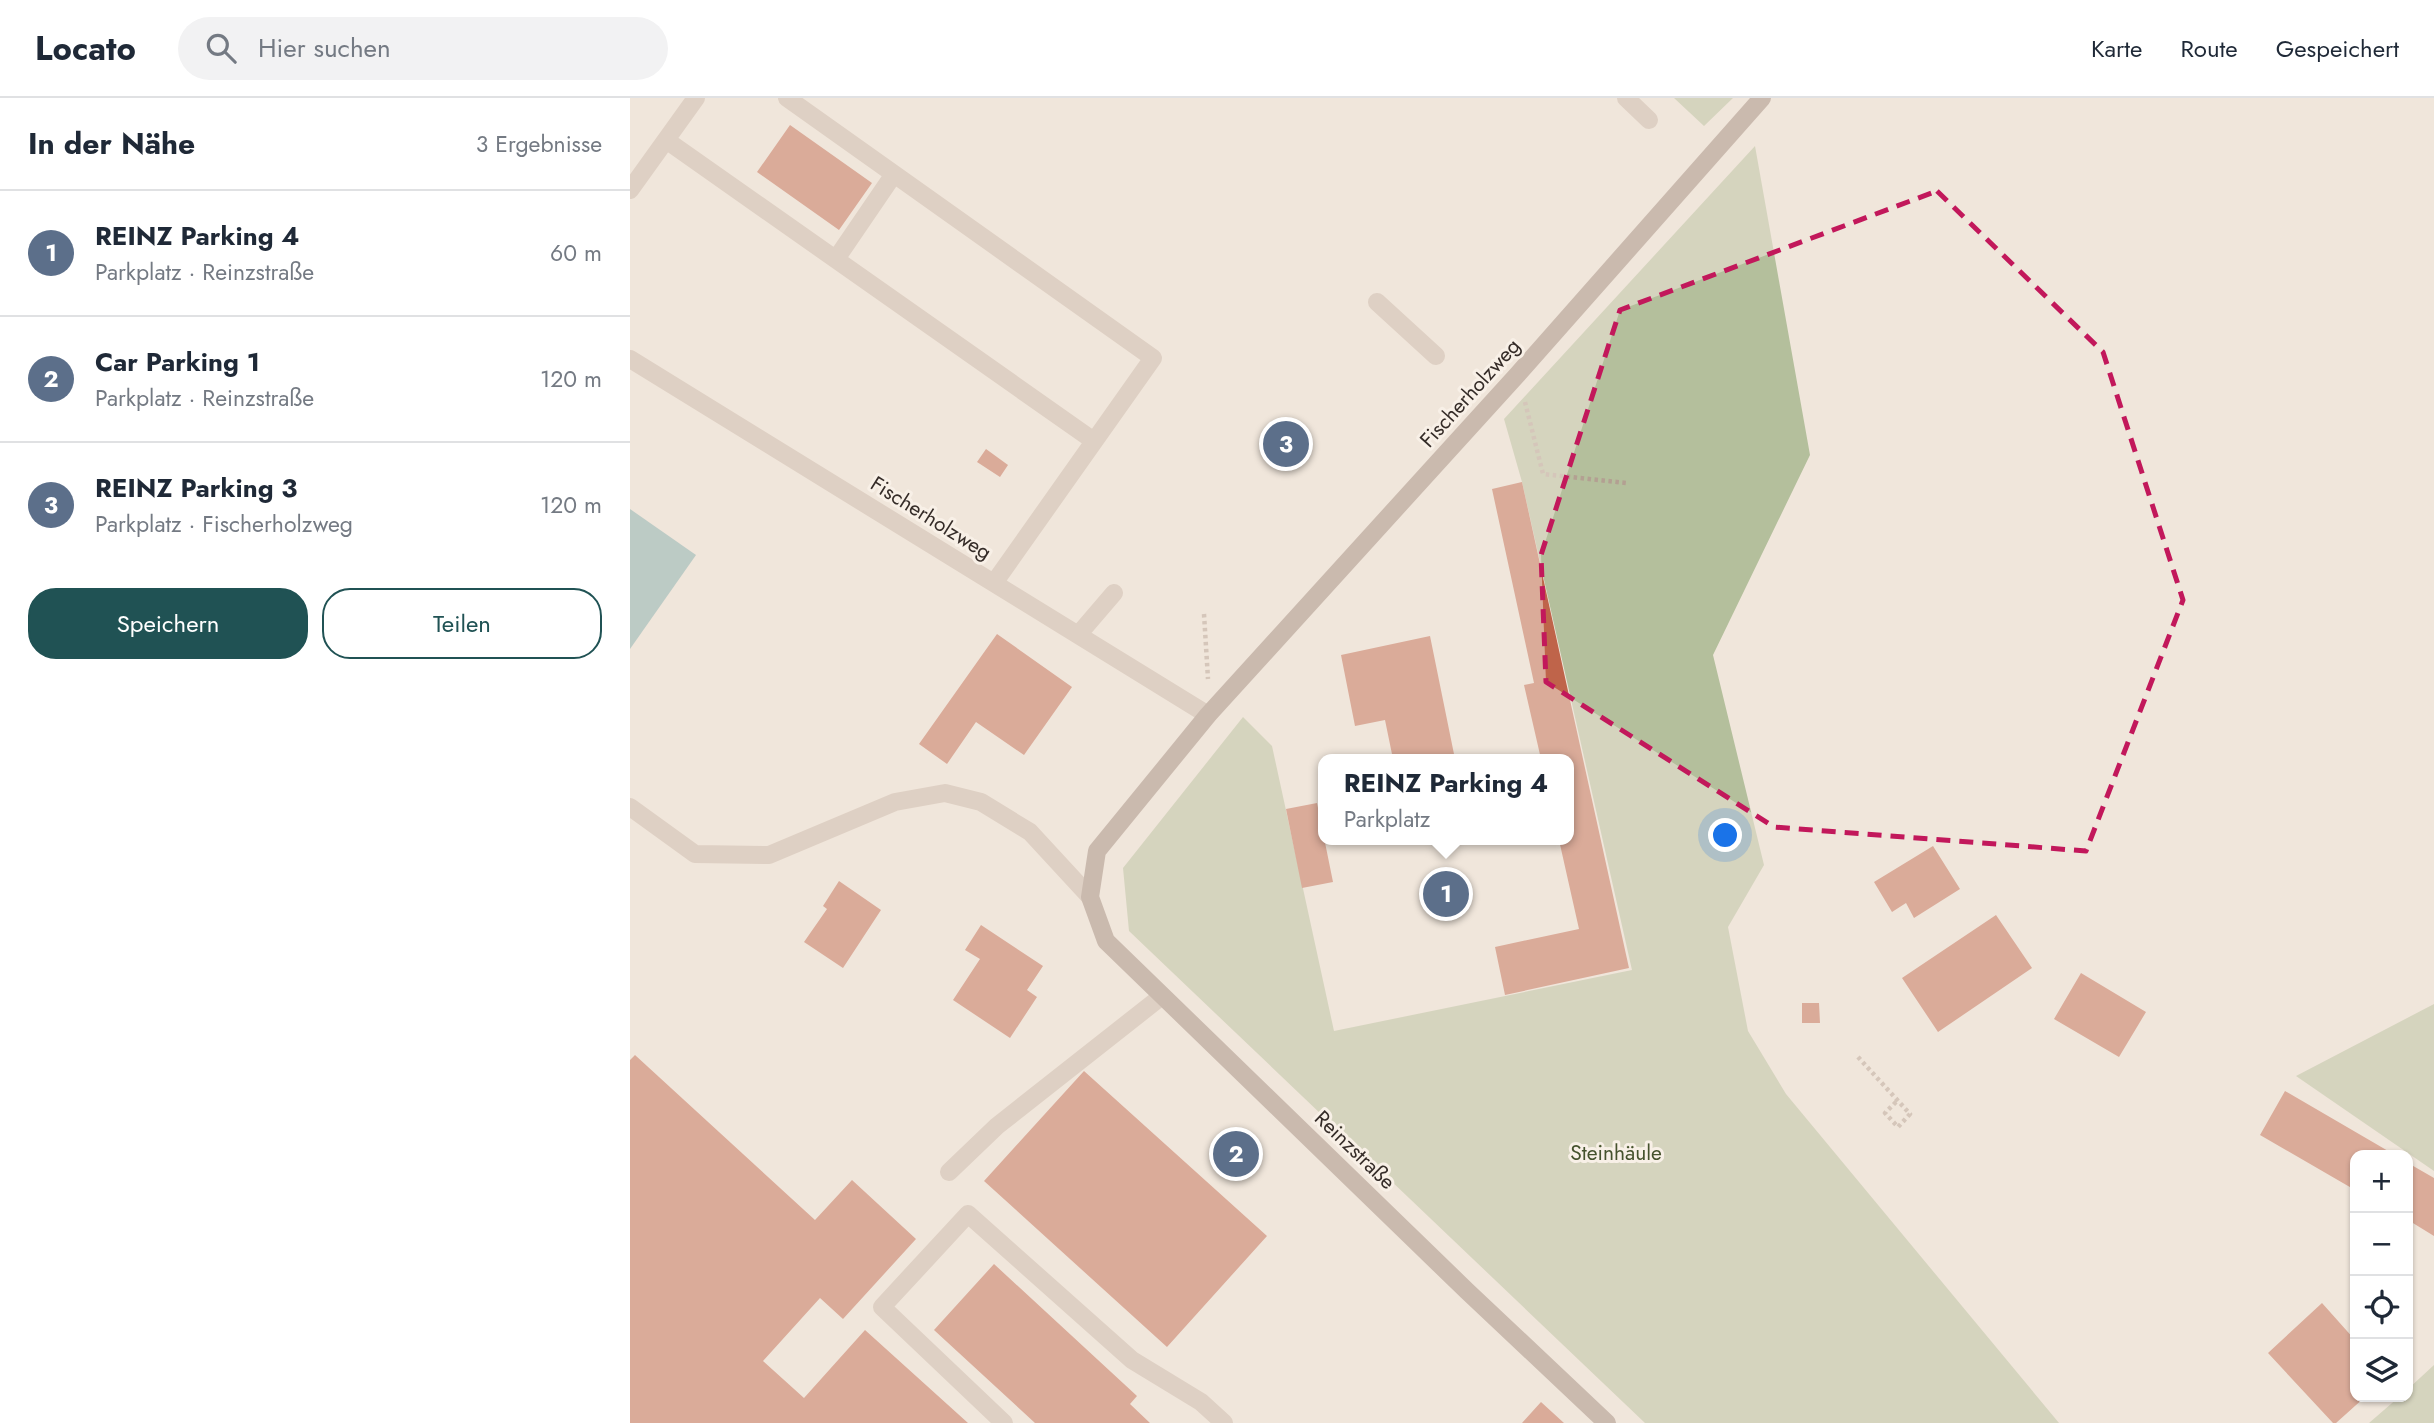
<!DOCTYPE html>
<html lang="de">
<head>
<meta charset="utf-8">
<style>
  body { margin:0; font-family:Jost,sans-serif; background:#f2f2f3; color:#1f2937 }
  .controls { position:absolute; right:21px; bottom:21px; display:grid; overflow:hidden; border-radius:14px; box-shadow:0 2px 5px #0004 }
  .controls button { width:63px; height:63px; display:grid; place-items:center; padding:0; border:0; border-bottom:2px solid #e0e1e3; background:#fff; color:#1f2937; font:35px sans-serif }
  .you { position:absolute; left:1096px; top:738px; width:24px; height:24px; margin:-18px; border:5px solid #fff; border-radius:50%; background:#1a73e8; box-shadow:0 0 0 10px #1a73e833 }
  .badge { display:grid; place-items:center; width:46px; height:46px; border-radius:50%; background:#205254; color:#fff; font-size:23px; font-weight:700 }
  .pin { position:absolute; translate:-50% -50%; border:4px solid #fff; box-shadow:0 2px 7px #0006 }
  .popup { position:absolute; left:688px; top:656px; width:256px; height:91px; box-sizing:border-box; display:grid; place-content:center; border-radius:14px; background:#fff; filter:drop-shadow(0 2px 5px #0005); font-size:23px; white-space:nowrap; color:#747a83 }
  .popup b { font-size:26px; color:#1f2937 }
  .popup::after { content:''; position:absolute; left:50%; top:100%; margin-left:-14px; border:14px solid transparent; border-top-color:#fff }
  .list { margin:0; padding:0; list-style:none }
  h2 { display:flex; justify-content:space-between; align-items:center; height:91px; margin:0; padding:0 28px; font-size:30px }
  h2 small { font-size:23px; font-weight:400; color:#747a83 }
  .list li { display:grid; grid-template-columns:46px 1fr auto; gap:21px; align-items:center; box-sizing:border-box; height:126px; padding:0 28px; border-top:2px solid #e0e1e3 }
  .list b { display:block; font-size:26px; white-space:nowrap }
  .list p { margin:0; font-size:23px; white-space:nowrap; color:#747a83 }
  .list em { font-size:23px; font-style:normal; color:#747a83 }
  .actions { display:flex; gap:14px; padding:21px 28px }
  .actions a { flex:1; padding:16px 0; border:2px solid #205254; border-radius:28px; text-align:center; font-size:24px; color:#205254 }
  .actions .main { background:#205254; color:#fff }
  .icon { flex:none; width:38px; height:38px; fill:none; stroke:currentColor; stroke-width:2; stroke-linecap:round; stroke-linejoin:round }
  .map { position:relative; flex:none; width:1804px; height:1325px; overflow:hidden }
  header { display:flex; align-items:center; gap:42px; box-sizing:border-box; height:98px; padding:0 35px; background:#fff; border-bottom:2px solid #e0e1e3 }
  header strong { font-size:33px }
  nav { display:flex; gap:38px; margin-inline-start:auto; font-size:24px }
  .search { width:490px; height:63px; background:#f2f2f3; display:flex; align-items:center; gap:18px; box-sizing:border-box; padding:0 24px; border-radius:38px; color:#747a83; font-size:26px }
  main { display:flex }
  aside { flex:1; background:#fff }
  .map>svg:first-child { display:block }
  .green { fill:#b4bf9c }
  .water { fill:#7cabac }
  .building { fill:#bf644a }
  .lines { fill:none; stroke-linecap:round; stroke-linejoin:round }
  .path { stroke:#b3a092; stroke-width:4.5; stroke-dasharray:3.5 3.5; stroke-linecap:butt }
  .lane { stroke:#c8b6a8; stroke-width:18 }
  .secondary { stroke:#9b8579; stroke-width:18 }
  .marked { fill:none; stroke:#c2185b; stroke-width:5; stroke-dasharray:14 9; stroke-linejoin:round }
  .labels { text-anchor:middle; stroke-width:6; stroke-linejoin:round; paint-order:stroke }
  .street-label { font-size:21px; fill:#352c28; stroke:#f8f0e7 }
  .park-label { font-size:21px; fill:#45522d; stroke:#f8f0e7 }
</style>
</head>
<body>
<header>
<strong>Locato</strong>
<div class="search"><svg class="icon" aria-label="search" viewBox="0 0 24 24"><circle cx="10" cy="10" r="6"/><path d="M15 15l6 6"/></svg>Hier suchen</div>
<nav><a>Karte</a><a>Route</a><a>Gespeichert</a></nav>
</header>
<main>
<aside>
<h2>In der Nähe<small>3 Ergebnisse</small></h2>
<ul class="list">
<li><span class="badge" style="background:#5c6f8a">1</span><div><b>REINZ Parking 4</b><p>Parkplatz · Reinzstraße</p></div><em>60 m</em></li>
<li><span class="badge" style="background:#5c6f8a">2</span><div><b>Car Parking 1</b><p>Parkplatz · Reinzstraße</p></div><em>120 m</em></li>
<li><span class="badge" style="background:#5c6f8a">3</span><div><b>REINZ Parking 3</b><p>Parkplatz · Fischerholzweg</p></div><em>120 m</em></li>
</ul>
<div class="actions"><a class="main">Speichern</a><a>Teilen</a></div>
</aside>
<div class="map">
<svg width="1804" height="1325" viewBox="0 0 1804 1325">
  <rect width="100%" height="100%" fill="#f0e6db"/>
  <path class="green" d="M1044,0H1103L1074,28Z
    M1125,48L1180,357L1083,557L1134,767L1098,829L1118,933L1156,996L1429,1325H1015L499,833L493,770L613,619L642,648L704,933L1002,872L892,384L874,321Z
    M1804,906V1073L1666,978Z
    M1804,1267V1325H1739L1769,1299H1778V1291Z"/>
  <path class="water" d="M0,411L66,457L0,551Z"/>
  <path class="building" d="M160,27L242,85L209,132L127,74Z
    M356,351L378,367L370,379L347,364Z
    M892,384L999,870L875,897L865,849L949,831L929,742H938V661H911L894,587L904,585L862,391Z
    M367,536L442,589L394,657L346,624L317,666L289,646Z
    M800,538L825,661H763L755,622L725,628L711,557Z
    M687,705L703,784L672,790L656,711Z
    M1303,748L1330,791L1284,820L1276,805L1262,814L1244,784Z
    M209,783L251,812L213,870L174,844L197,811L193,808Z
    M1366,817L1402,870L1308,934L1272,880Z
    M351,827L413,868L397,892L407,899L380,940L323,902L350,861L335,852Z
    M1451,875L1516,914L1489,959L1424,921Z
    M1172,905H1189L1190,925H1172Z
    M5,957L185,1122L222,1082L286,1141L213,1221L190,1200L133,1263L174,1300L235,1232L338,1325H0V962Z
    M454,973L637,1138L537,1249L354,1083Z
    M1655,993L1765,1057H1725V1092L1630,1037Z
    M1778,1065L1804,1080V1138L1778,1122Z
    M364,1166L507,1298L500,1306L520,1325H405L304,1232Z
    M1692,1205L1725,1242V1299H1735L1706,1325H1703L1638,1255Z
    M911,1304L934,1325H892Z"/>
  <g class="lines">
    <path class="path" d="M895,304L913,376L996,385
      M574,516L578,581
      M1228,959L1280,1016L1268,1029L1255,1015L1267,1003"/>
    <path class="lane" d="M157,0L523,260L364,485
      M996,0L1019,22
      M36,42L464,343
      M0,92L66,0
      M206,161L264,76
      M747,204L806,258
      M0,261L578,617
      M448,537L484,495
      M0,709L65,756L139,757L265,704L315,695L351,704L400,734L460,799
      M319,1074L367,1028L532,898
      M374,1325L252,1209L338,1116L502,1262L571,1304L594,1325"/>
    <path class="secondary" d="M977,1325L837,1193L476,843L460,799L467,753L578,617L888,276L1132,0"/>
  </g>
  <path d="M0 0H1804V1325H0ZM1307,93L1473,254L1553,502L1456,753L1144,729L916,584L911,457L990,212Z" fill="#f0e6db" fill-opacity=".55" fill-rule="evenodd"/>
  <path class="marked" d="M1307,93L1473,254L1553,502L1456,753L1144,729L916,584L911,457L990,212Z"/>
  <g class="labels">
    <g class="street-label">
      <text transform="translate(840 295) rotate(-48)" y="7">Fischerholzweg</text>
      <text transform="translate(301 420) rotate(32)" y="7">Fischerholzweg</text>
      <text transform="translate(725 1052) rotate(44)" y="7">Reinzstraße</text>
    </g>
    <g class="park-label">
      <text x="986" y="1062">Steinhäule</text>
    </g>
  </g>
</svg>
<div class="controls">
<button>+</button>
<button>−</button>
<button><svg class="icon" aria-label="locate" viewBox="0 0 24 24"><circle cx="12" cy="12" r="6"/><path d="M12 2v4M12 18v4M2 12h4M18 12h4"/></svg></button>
<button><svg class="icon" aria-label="layers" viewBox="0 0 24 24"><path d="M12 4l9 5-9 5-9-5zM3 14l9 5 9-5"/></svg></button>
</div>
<div class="you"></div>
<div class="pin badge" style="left:816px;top:796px;background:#5c6f8a">1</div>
<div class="popup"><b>REINZ Parking 4</b>Parkplatz</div>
<div class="pin badge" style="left:606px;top:1056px;background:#5c6f8a">2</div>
<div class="pin badge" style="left:656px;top:346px;background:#5c6f8a">3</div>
</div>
</main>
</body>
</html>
